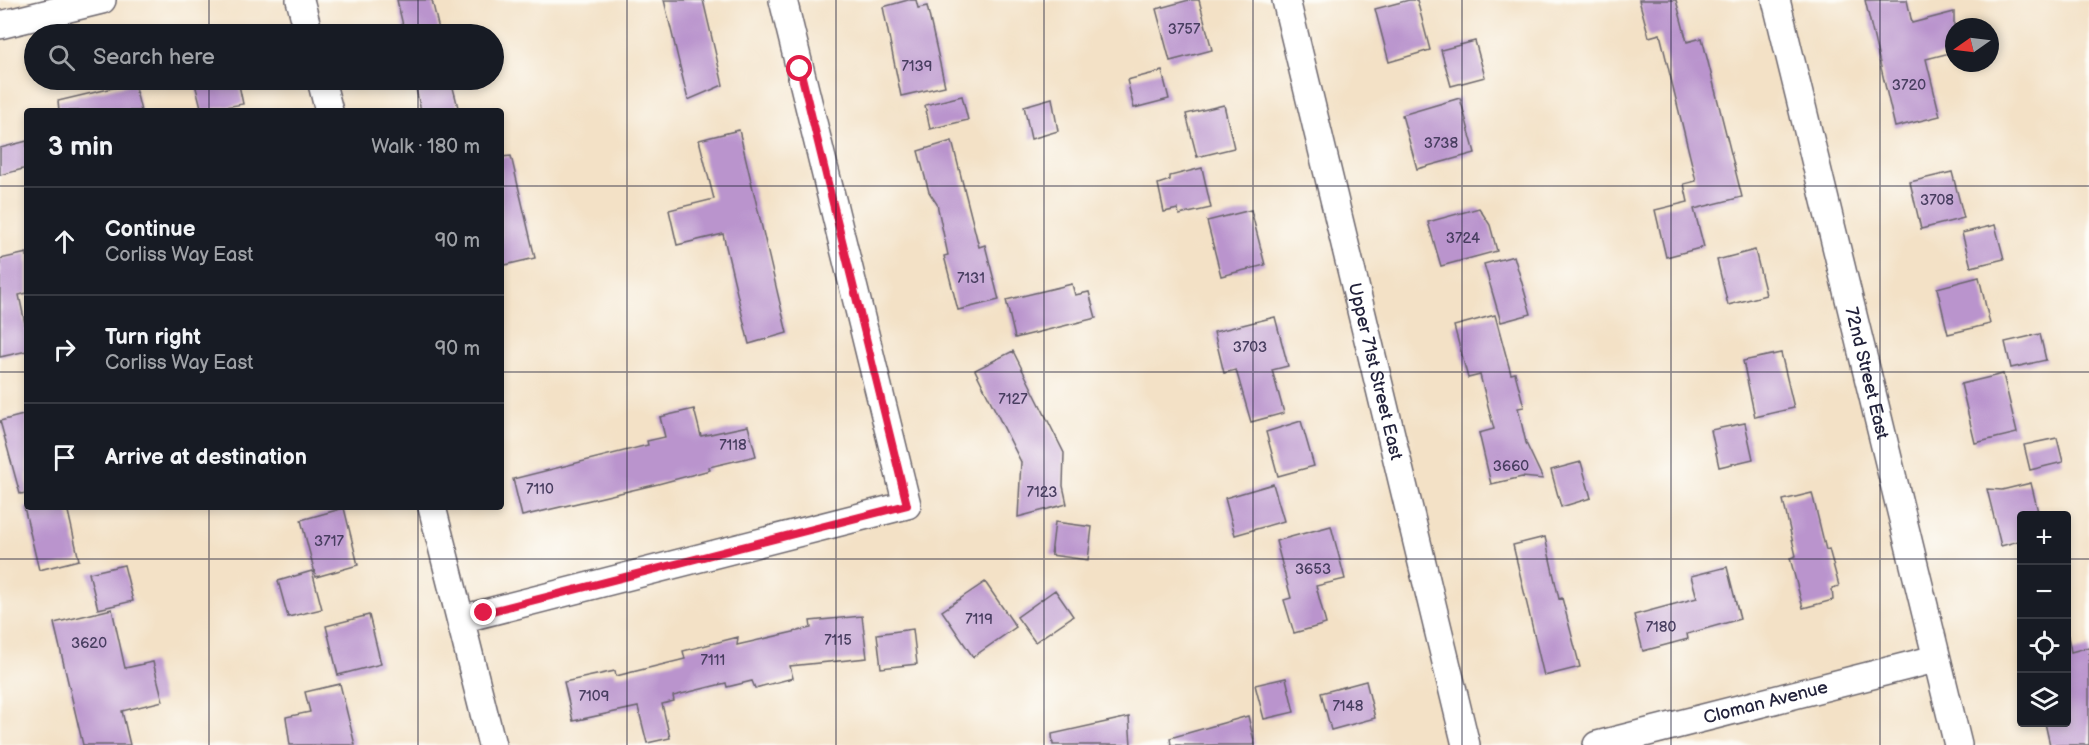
<!DOCTYPE html>
<html lang="en">
<head>
<meta charset="utf-8">
<style>
  body { margin:0; font-family:"Balsamiq Sans",sans-serif; background:#242831; color:#f1f3f6 }
  .controls { position:absolute; right:18px; bottom:18px; display:grid; overflow:hidden; border-radius:6px; box-shadow:0 3px 9px #0003 }
  .controls button { width:54px; height:54px; display:grid; place-items:center; padding:0; border:0; border-bottom:2px solid #363941; background:#171b24; color:#f1f3f6; font:30px sans-serif }
  .compass { position:absolute; left:1945px; top:18px; width:54px; height:54px; border-radius:50%; background:#171b24; box-shadow:0 3px 9px #0003; rotate:256deg }
  .stop { position:absolute; width:18px; height:18px; margin:-14px; border:4px solid #e11d48; border-radius:50%; background:#fff }
  .stop.end { background:#e11d48; border-color:#fff; box-shadow:0 2px 6px #0008 }
  .list { margin:0; padding:0; list-style:none }
  h2 { display:flex; justify-content:space-between; align-items:center; height:78px; margin:0; padding:0 24px; font-size:26px }
  h2 small { font-size:20px; font-weight:400; color:#9ea1a6 }
  .list li { display:grid; grid-template-columns:39px 1fr auto; gap:18px; align-items:center; box-sizing:border-box; height:108px; padding:0 24px; border-top:2px solid #363941 }
  .list b { display:block; font-size:22px; white-space:nowrap }
  .list p { margin:0; font-size:20px; white-space:nowrap; color:#9ea1a6 }
  .list em { font-size:20px; font-style:normal; color:#9ea1a6 }
  .icon { flex:none; width:33px; height:33px; fill:none; stroke:currentColor; stroke-width:2; stroke-linecap:round; stroke-linejoin:round }
  .map { position:relative; flex:none; width:2089px; height:745px; overflow:hidden }
  .search { position:absolute; background:#171b24; box-shadow:0 3px 9px #0003; left:24px; top:24px; width:480px; height:66px; display:flex; align-items:center; gap:15px; box-sizing:border-box; padding:0 21px; border-radius:33px; color:#9ea1a6; font-size:22px }
  .panel { position:absolute; background:#171b24; box-shadow:0 3px 9px #0003; left:24px; top:108px; width:480px; height:402px; border-radius:6px }
  .map>svg:first-child { display:block }
  .building { fill:#ba94cd }
  .lines { fill:none; stroke-linecap:round; stroke-linejoin:round }
  .minor-casing { stroke:#6b656c; stroke-width:30 }
  .minor { stroke:#fff; stroke-width:27 }
  .route { stroke:#e11d48; stroke-width:8 }
  .grid { fill:none; stroke:#22223b; stroke-width:1.5; stroke-opacity:0.55 }
  .labels { text-anchor:middle; stroke-width:4.5; stroke-linejoin:round; paint-order:stroke }
  .number-label { font-size:15px; fill:#483e60 }
  .street-label { font-size:18px; fill:#22223b; stroke:#fdfcf7 }
</style>
</head>
<body>
<div class="map">
<svg width="2089" height="745" viewBox="0 0 2089 745">
  <rect width="100%" height="100%" fill="#fdfcf7"/>
  <filter id="ink" filterUnits="userSpaceOnUse"><feTurbulence type="fractalNoise" baseFrequency=".0167" numOctaves="2"/><feDisplacementMap in="SourceGraphic" scale="12" xChannelSelector="R" yChannelSelector="G"/><feConvolveMatrix kernelMatrix="1 2 1 2 8 2 1 2 1" color-interpolation-filters="sRGB"/></filter>
  <filter id="wash" filterUnits="userSpaceOnUse"><feTurbulence type="fractalNoise" baseFrequency=".008" numOctaves="4" result="noise"/><feDisplacementMap in="SourceGraphic" scale="24" xChannelSelector="R" yChannelSelector="G"/><feGaussianBlur stdDeviation="1.35" result="paint"/><feColorMatrix in="noise" values="0 0 0 0 0 0 0 0 0 0 0 0 0 0 0 0 0 1.4 0 .05"/><feComposite in="paint" operator="in"/></filter>
  <g filter="url(#wash)">
    <rect width="100%" height="100%" fill="#f3e1c6"/>
    <g id="blocks">
      <path class="building" d="M397,0H432L440,34H405Z
        M664,0H703L723,85L688,100Z
        M908,0H916L918,8L927,6L945,86L901,96L883,7Z
        M1189,0H1199L1212,50L1170,61L1156,9Z
        M1409,0H1417L1430,50L1389,62L1375,9Z
        M1639,0H1676L1687,42L1702,38L1742,197L1694,209L1704,247L1666,257L1655,210L1688,202L1684,184L1696,181L1660,34L1649,37Z
        M1865,0H1907L1912,23L1954,12V52L1926,59L1940,116L1895,127Z
        M1475,41L1485,77L1451,86L1441,50Z
        M1162,71L1169,99L1134,108L1127,80Z
        M194,80H238L243,104L202,111Z
        M414,80H451L459,111H421Z
        M134,83L141,111H59L58,101Z
        M962,96L968,120L930,129L925,105Z
        M1052,98L1058,131L1031,139L1024,106Z
        M1460,98L1475,153L1417,169L1402,115Z
        M1224,105L1234,148L1197,157L1186,114Z
        M739,130L787,333L749,344L723,234L677,245L669,210L714,199L699,140Z
        M27,141V168L0,175V148Z
        M952,141L979,247L985,245L999,300L958,310L944,256L948,255L937,204L929,192L918,151Z
        M511,156L535,258L505,265L501,251V157Z
        M1202,168L1211,208L1179,215L1178,209L1164,212L1158,184L1170,180V176Z
        M1952,172L1964,218L1921,229L1910,182Z
        M1479,208L1490,225L1497,251L1441,266L1428,222Z
        M1251,210L1265,265L1221,276L1207,221Z
        M1995,225L2004,259L1971,267L1962,233Z
        M1755,250L1766,295L1728,305L1717,260Z
        M27,253V293L19,295L27,333V351L0,357V259Z
        M1514,256L1531,314L1501,322L1484,264Z
        M1979,277L1990,324L1948,334L1937,288Z
        M1072,284L1075,295L1089,292L1096,318L1015,338L1006,300Z
        M1495,315L1511,374L1515,373L1524,407L1518,408L1526,443L1543,479L1522,477L1491,484L1479,433L1494,429L1480,375L1468,378L1454,326Z
        M1275,317L1288,366L1272,370L1284,413L1251,422L1236,370L1224,373L1214,332Z
        M2040,334L2046,360L2011,368L2005,342Z
        M1013,351L1064,453L1063,486L1067,504L1018,517L1021,462L975,370Z
        M1781,353L1794,408L1755,417L1743,361Z
        M2003,374L2017,433L1975,443L1961,384Z
        M694,409L701,436L748,426L756,456L709,467L710,470L658,484L522,516L513,479L648,445L647,441L665,437L660,417Z
        M27,414V493L20,494L0,421Z
        M1301,421L1314,466L1278,476L1266,432Z
        M1745,423L1753,459L1719,467L1711,430Z
        M2057,438L2063,462L2030,470L2024,445Z
        M1581,462L1591,498L1561,507L1551,470Z
        M2031,483L2039,516H2022V540L2001,546L1987,489L2002,490Z
        M1273,484L1284,521L1235,535L1225,498Z
        M1812,493L1826,550L1829,549L1839,586L1832,588L1833,600L1803,608L1790,558L1796,556L1783,500Z
        M24,507H67L79,560L39,570Z
        M344,508L358,565L316,577L301,520Z
        M1055,522L1092,527L1088,560L1051,555Z
        M1331,526L1345,579L1316,586L1326,624L1294,633L1284,600L1291,598L1276,541Z
        M1545,537L1559,599L1562,598L1580,667L1544,676L1513,545Z
        M124,565L133,601L98,609L89,573Z
        M1727,567L1740,619L1687,634L1688,639L1643,651L1634,615L1697,598L1691,576Z
        M312,571L322,609L288,617L278,581Z
        M985,582L1016,627L973,657L942,611Z
        M1055,590L1073,616L1035,642L1017,617Z
        M112,609L125,668L153,662L163,701L122,711L130,745H83L54,623Z
        M369,615L381,664L338,675L326,626Z
        M862,616L867,658L790,666L793,678L755,688L752,681L727,687L726,683L673,696L674,701L662,704L670,738L647,743L638,707L573,721L564,682L615,671L616,676L685,659L683,651L738,637L737,645L811,628L810,621Z
        M913,629L917,664L881,668L877,634Z
        M2067,631L2071,652L2089,647V745H2050L2045,723H2067Z
        M1286,678L1294,712L1264,719L1255,685Z
        M1366,681L1375,718L1331,730L1321,693Z
        M340,684L355,745H290L286,717L310,712L305,692Z
        M1248,716L1255,745H1171L1170,738Z
        M1129,717L1131,745H1053L1052,734Z"/>
    </g>
  </g>
  <g filter="url(#ink)">
    <use href="#blocks" fill-opacity="0" stroke="#6b656c" stroke-width="1.5"/>
    <g class="lines">
      <g class="minor-casing">
        <g id="minor">
          <path d="M300,0L309,34"/>
          <path id="s1" d="M1286,0L1466,745"/>
          <path id="s2" d="M1776,0L1958,745"/>
          <path d="M0,25L102,0"/>
          <path d="M321,80L329,111"/>
          <path d="M432,507L492,745"/>
          <path d="M461,619L907,505L783,0"/>
          <path id="s3" d="M1597,745L1935,659"/>
        </g>
      </g>
      <use href="#minor" class="minor"/>
    </g>
  </g>
  <g class="lines" filter="url(#ink)">
    <path class="route" d="M484,613L907,505L800,69"/>
  </g>
  <path class="grid" d="M209,0V34M418,0V34M627,0V745M836,0V745M1044,0V745M1253,0V745M1462,0V745M1671,0V745M1880,0V745M209,80V111M418,80V111M0,186H27M501,186H2089M0,372H27M501,372H2089M209,507V745M418,507V745M0,559H2022M2066,559H2089"/>
  <g class="labels">
    <g class="number-label">
      <text x="1184" y="34">3757</text>
      <text x="917" y="71">7139</text>
      <text x="1909" y="90">3720</text>
      <text x="1441" y="148">3738</text>
      <text x="1937" y="205">3708</text>
      <text x="1463" y="243">3724</text>
      <text x="971" y="283">7131</text>
      <text x="1250" y="352">3703</text>
      <text x="1013" y="404">7127</text>
      <text x="733" y="450">7118</text>
      <text x="1511" y="471">3660</text>
      <text x="540" y="494">7110</text>
      <text x="1042" y="497">7123</text>
      <text x="329" y="546">3717</text>
      <text x="1313" y="574">3653</text>
      <text x="979" y="624">7119</text>
      <text x="1661" y="632">7180</text>
      <text x="838" y="645">7115</text>
      <text x="89" y="648">3620</text>
      <text x="713" y="665">7111</text>
      <text x="594" y="701">7109</text>
      <text x="1348" y="711">7148</text>
    </g>
    <g class="street-label">
      <text dy="6" stroke="none"><textPath href="#s1" startOffset="382">Upper 71st Street East</textPath></text>
      <text dy="6" stroke="none"><textPath href="#s2" startOffset="384">72nd Street East</textPath></text>
      <text dy="6" stroke="none"><textPath href="#s3" startOffset="174">Cloman Avenue</textPath></text>
    </g>
  </g>
</svg>
<div class="controls">
<button>+</button>
<button>−</button>
<button><svg class="icon" aria-label="locate" viewBox="0 0 24 24"><circle cx="12" cy="12" r="6"/><path d="M12 2v4M12 18v4M2 12h4M18 12h4"/></svg></button>
<button><svg class="icon" aria-label="layers" viewBox="0 0 24 24"><path d="M12 4l9 5-9 5-9-5zM3 14l9 5 9-5"/></svg></button>
</div>
<svg class="compass" viewBox="-18 -18 36 36"><path d="M0-13l5 13h-10z" fill="#e53935"/><path d="M0 13l5-13h-10z" fill="#9ea1a6"/></svg>
<div class="stop" style="left:800px;top:69px"></div>
<div class="stop end" style="left:484px;top:613px"></div>
<div class="search"><svg class="icon" aria-label="search" viewBox="0 0 24 24"><circle cx="10" cy="10" r="6"/><path d="M15 15l6 6"/></svg>Search here</div>
<section class="panel">
<h2>3 min<small>Walk · 180 m</small></h2>
<ul class="list">
<li><svg class="icon" aria-label="ahead" viewBox="0 0 24 24"><path d="M12 20V5M6 11l6-6 6 6"/></svg><div><b>Continue</b><p>Corliss Way East</p></div><em>90 m</em></li>
<li><svg class="icon" aria-label="right" viewBox="0 0 24 24"><path d="M7 20v-9h11M14 6l5 5-5 5"/></svg><div><b>Turn right</b><p>Corliss Way East</p></div><em>90 m</em></li>
<li><svg class="icon" aria-label="arrive" viewBox="0 0 24 24"><path d="M6 21V4h12l-3 4 3 4H6"/></svg><div><b>Arrive at destination</b></div></li>
</ul>
</section>
</div>
</body>
</html>
